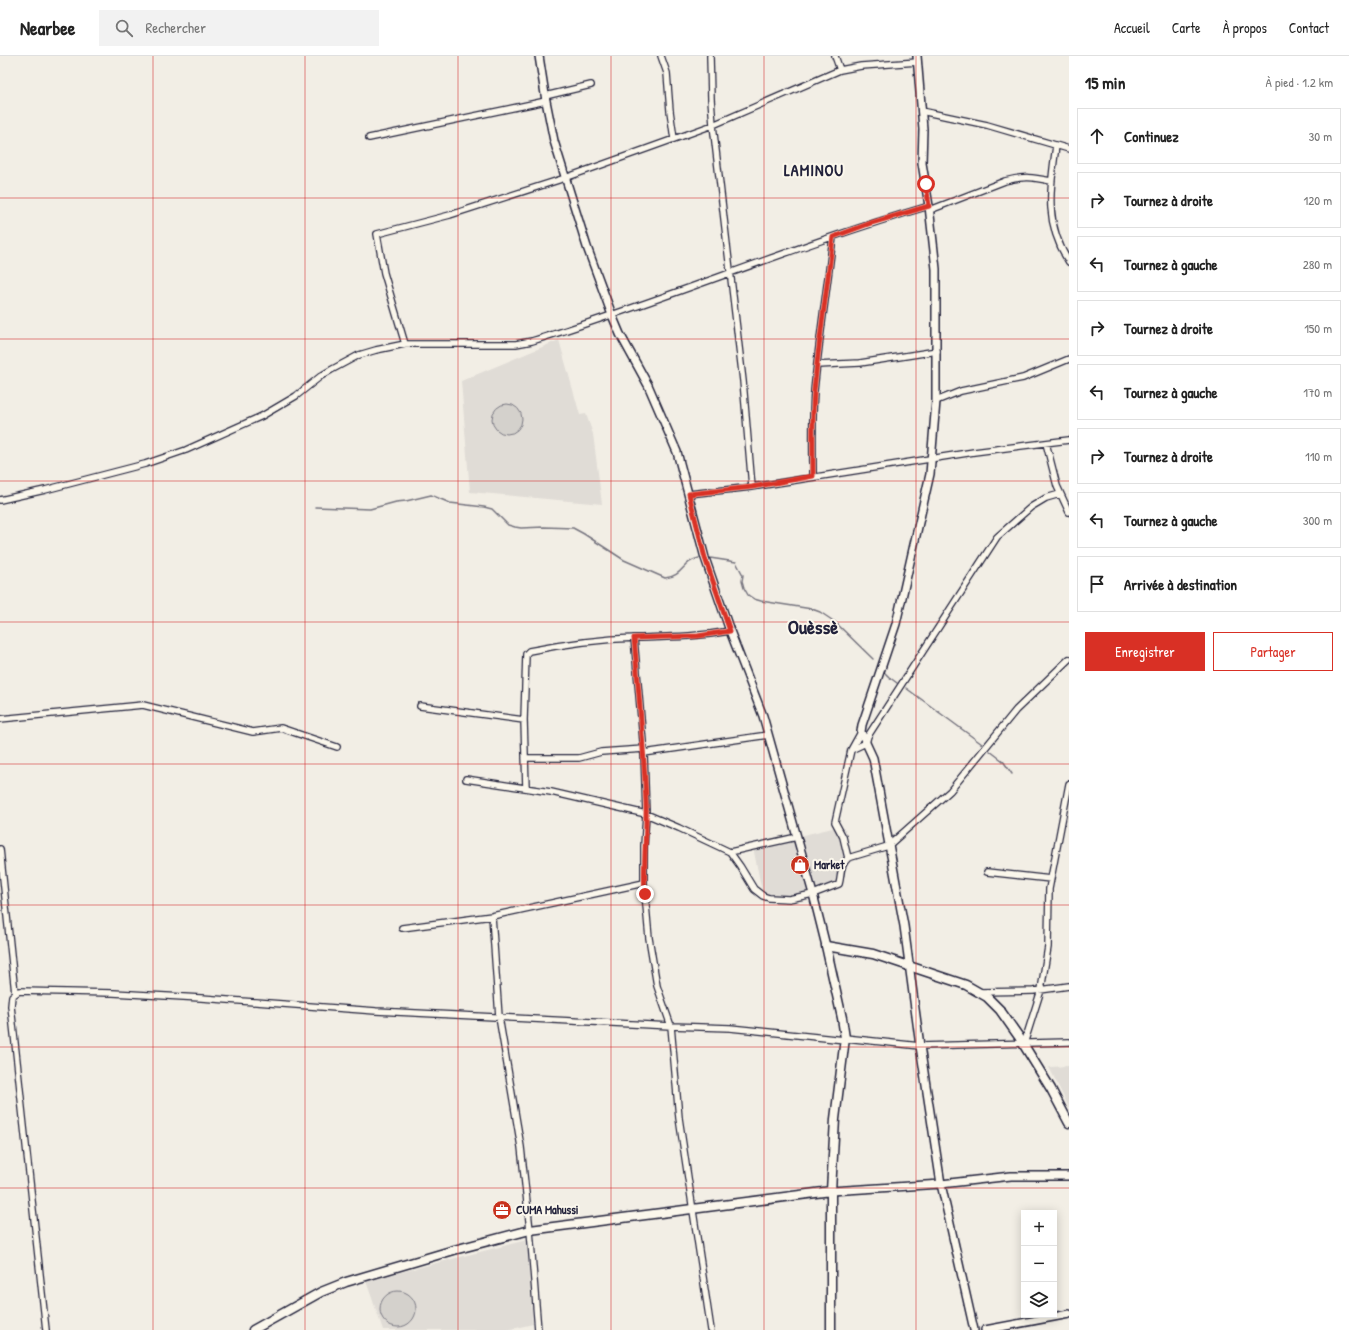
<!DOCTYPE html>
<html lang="fr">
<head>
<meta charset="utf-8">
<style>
  body { margin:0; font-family:"Patrick Hand",sans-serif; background:#f2f2f2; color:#222 }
  .controls { position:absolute; right:12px; bottom:12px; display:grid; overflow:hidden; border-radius:0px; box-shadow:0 2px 10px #0003 }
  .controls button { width:36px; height:36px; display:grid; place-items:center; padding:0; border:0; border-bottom:1px solid #e0e0e0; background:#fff; color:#222; font:20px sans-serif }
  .stop { position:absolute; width:12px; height:12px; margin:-9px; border:3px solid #d93025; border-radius:50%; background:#fff }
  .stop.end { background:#d93025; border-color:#fff; box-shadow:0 1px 4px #0008 }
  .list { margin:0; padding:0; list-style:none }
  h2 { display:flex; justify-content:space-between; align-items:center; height:52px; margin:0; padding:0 16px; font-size:17px }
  h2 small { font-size:13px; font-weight:400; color:#767676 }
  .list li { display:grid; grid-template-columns:26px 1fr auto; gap:12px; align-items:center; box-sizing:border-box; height:56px; margin:0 8px 8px; padding:0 8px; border:1px solid #e0e0e0; border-radius:0px }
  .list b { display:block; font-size:15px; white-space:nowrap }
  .list em { font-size:13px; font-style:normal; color:#767676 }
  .actions { display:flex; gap:8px; padding:12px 16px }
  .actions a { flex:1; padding:9px 0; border:1px solid #d93025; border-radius:0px; text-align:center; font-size:14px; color:#d93025 }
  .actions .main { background:#d93025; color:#fff }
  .icon { flex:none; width:22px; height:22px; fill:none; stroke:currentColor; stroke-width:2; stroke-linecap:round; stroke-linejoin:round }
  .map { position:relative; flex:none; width:1069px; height:1274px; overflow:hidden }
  header { display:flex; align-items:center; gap:24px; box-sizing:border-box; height:56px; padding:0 20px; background:#fff; border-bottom:1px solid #e0e0e0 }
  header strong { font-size:19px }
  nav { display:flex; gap:22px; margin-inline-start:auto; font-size:14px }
  .search { width:280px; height:36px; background:#f2f2f2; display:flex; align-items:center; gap:10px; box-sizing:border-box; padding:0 14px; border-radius:0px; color:#767676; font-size:15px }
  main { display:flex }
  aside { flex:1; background:#fff }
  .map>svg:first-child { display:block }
  .built { fill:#e0dcd6 }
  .green { fill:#d4d1cc; stroke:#7b7a84 }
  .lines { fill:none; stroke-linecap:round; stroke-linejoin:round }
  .stream { stroke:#76747f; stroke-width:1.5 }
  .minor-casing { stroke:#22223b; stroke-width:8 }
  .tertiary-casing { stroke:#22223b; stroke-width:10 }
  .secondary-casing { stroke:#22223b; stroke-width:11 }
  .minor { stroke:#fbf7ec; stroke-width:5.5 }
  .tertiary { stroke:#fbf7ec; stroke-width:7 }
  .secondary { stroke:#fbf7ec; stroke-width:8 }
  .route { stroke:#d93025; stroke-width:5 }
  .grid { fill:none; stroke:#d62828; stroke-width:1; stroke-opacity:0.55 }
  .labels { text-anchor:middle; stroke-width:4; stroke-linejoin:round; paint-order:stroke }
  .poi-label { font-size:12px; font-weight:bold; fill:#22223b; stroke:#fbf7ec; text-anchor:start }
  .district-label { font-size:16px; font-weight:bold; letter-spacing:1px; fill:#22223b; stroke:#fbf7ec }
  .town-label { font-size:20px; font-weight:bold; fill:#22223b; stroke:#fbf7ec }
</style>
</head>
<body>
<header>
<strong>Nearbee</strong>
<div class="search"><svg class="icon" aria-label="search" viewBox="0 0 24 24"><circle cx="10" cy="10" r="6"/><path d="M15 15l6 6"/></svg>Rechercher</div>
<nav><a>Accueil</a><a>Carte</a><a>À propos</a><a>Contact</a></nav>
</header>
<main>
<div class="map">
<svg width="1069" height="1274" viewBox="0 0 1069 1274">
  <rect width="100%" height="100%" fill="#f2eee5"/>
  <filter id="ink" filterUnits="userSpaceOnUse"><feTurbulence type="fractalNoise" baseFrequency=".025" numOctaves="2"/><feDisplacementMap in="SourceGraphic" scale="8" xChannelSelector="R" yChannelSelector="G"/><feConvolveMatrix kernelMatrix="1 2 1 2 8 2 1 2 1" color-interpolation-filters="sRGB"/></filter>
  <g filter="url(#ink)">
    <path class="built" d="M559,284L580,359L586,358L593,378L602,448L470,436L461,325Z
      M837,771L848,802L839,828L789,843L763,840L753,791Z
      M1069,1010V1052L1049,1011Z
      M527,1184L533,1268L507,1274H383L366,1225Z"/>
    <path class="green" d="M492 363a15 15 0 1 1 30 0a15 15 0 1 1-30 0Z
      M380 1253a18 18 0 1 1 36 0a18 18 0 1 1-36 0Z"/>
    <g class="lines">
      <path class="stream" d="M315,451L370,453L396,446L406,445L431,439L450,447L484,451L492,453L508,469L515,471L521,472L544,471L573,472L584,478L624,504L665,522C684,520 681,506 699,502
        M710,502L736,506L743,519L742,525L744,532L748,539L754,543L761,545L812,553L820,556L835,566L873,603
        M883,615L889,621L897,627
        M906,632L982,688
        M990,695L1003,705L1012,718"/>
      <g class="minor-casing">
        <path id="minor" d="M661,0L667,17L670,55L674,83
          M710,0L711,43L713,69L743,325L752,431
          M835,0L840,14
          M545,40L591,29
          M921,55L987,69L1069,93
          M369,82L546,45
          M1056,90C1050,133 1044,167 1069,206
          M930,154L1005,125C1024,120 1032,121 1051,125
          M405,288L384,217L377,178L450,159L565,122L713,69L840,14L861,10L918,6
          M817,309L860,307L937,295
          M936,345L961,335L1023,322L1069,303
          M1046,387L1057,430L1069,456
          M813,421C813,392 812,364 814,335C819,284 827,233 833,181
          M689,438L752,431L974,396L1069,384
          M0,444L45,434L145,408L186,394L262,360L296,340L321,320L331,314L359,299L376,294L405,288H516L532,285C666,244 795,189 929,150
          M634,582L644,697L646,758L644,790V827L649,882L657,930L671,970L679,1062L711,1274
          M420,650L524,664
          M0,663L143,649L253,676L281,672L337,691
          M851,694L866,687L868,680L997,481L1031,451L1046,442L1060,438
          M644,697L768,679
          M525,702H579L601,696L644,693
          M466,723L551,736L646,758L679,772L730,796L740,810L754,833L763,840L769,842L789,843L813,838L839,828C842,818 839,811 848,802L888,790L950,735L1016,654L1069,603
          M526,732L524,664L526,598L529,595C564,588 600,583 636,582C669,581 697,581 730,575
          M0,793L15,937
          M730,796L797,781
          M848,802L843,781L835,766L851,694L861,676
          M987,816L1051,823
          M492,860L499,961L521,1091L530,1174L538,1274
          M402,872L492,860L644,827
          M979,936L1033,935L1069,930
          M845,982L920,990L1069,986
          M1024,988L1041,934L1048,891L1049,833L1069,728
          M46,1274L11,950L12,940L19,935L113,937L201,942L376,955L671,970L730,972L845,984"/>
      </g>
      <g class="tertiary-casing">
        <path id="tertiary" d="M539,0L546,45L554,85L587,191L612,259L620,278L648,329L677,396L705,502L730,575L763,660L813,838L826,890
          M917,0L923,73L922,107L929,150L936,213V345L930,418L896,568L862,669L861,676L873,702L904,870L920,990L941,1128L974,1274
          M831,1135L941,1128L1011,1120H1069
          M985,1274L1069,1258"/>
      </g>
      <g class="secondary-casing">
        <path id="secondary" d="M253,1274L321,1236L346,1226L454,1194L530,1174L831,1135
          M831,1274V1135L835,1063L845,982L842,962L826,890L873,898L966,929L987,941L1000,954L1019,981L1051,1033L1069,1067"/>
      </g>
      <use href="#minor" class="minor"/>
      <use href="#tertiary" class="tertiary"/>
      <use href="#secondary" class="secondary"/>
    </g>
  </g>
  <g class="lines" filter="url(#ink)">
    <path class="route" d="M645,838C643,808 647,777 646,747C644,692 639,637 634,582L698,580L730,575L705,502L689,438L752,431L813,420C813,392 812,364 814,335C819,284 827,233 833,181L871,167L929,150L926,128"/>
  </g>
  <path class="grid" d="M153,0V1274M305,0V1274M458,0V1274M611,0V1274M764,0V1274M916,0V1274M0,142H1069M0,283H1069M0,425H1069M0,566H1069M0,708H1069M0,849H1069M0,991H1069M0,1132H1069"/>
  <defs>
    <g id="shop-disc" transform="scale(1)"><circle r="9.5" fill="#c8321e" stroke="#fbf7ec"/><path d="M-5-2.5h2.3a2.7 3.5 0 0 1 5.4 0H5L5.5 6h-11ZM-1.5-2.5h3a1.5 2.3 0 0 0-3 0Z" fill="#fff"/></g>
    <g id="office-disc" transform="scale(1)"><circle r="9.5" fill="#c8321e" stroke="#fbf7ec"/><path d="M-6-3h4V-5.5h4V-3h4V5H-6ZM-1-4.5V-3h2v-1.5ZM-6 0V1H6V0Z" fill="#fff"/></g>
  </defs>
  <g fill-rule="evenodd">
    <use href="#shop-disc" x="800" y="809"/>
    <use href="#office-disc" x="502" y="1154"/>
  </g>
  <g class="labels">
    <g class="poi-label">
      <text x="814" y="813">Market</text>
      <text x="516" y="1158">CUMA Mahussi</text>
    </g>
    <g class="district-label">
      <text x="814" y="120">LAMINOU</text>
    </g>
    <g class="town-label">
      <text x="813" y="578">Ouèssè</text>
    </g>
  </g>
</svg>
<div class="controls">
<button>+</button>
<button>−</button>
<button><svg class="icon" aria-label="layers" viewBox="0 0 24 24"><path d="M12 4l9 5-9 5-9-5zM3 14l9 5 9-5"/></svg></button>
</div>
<div class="stop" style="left:926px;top:128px"></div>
<div class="stop end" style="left:645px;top:838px"></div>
</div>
<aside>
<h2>15 min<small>À pied · 1.2 km</small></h2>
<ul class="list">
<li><svg class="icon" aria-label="ahead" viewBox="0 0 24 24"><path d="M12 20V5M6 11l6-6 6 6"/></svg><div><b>Continuez</b></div><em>30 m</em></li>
<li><svg class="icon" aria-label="right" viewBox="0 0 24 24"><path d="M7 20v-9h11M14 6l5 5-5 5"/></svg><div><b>Tournez à droite</b></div><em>120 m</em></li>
<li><svg class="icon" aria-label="left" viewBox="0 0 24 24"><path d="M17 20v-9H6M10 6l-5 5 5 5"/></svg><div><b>Tournez à gauche</b></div><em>280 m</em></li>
<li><svg class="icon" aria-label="right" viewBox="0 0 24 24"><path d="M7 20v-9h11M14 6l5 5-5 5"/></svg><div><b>Tournez à droite</b></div><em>150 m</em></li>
<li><svg class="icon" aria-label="left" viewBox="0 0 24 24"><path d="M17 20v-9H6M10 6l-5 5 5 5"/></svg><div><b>Tournez à gauche</b></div><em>170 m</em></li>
<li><svg class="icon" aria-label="right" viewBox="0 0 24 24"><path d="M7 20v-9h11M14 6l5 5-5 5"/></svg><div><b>Tournez à droite</b></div><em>110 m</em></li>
<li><svg class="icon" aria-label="left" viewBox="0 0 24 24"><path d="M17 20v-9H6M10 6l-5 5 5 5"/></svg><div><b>Tournez à gauche</b></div><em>300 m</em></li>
<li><svg class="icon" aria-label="arrive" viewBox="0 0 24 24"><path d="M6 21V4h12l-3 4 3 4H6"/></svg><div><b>Arrivée à destination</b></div></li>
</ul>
<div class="actions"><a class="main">Enregistrer</a><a>Partager</a></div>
</aside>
</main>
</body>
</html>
